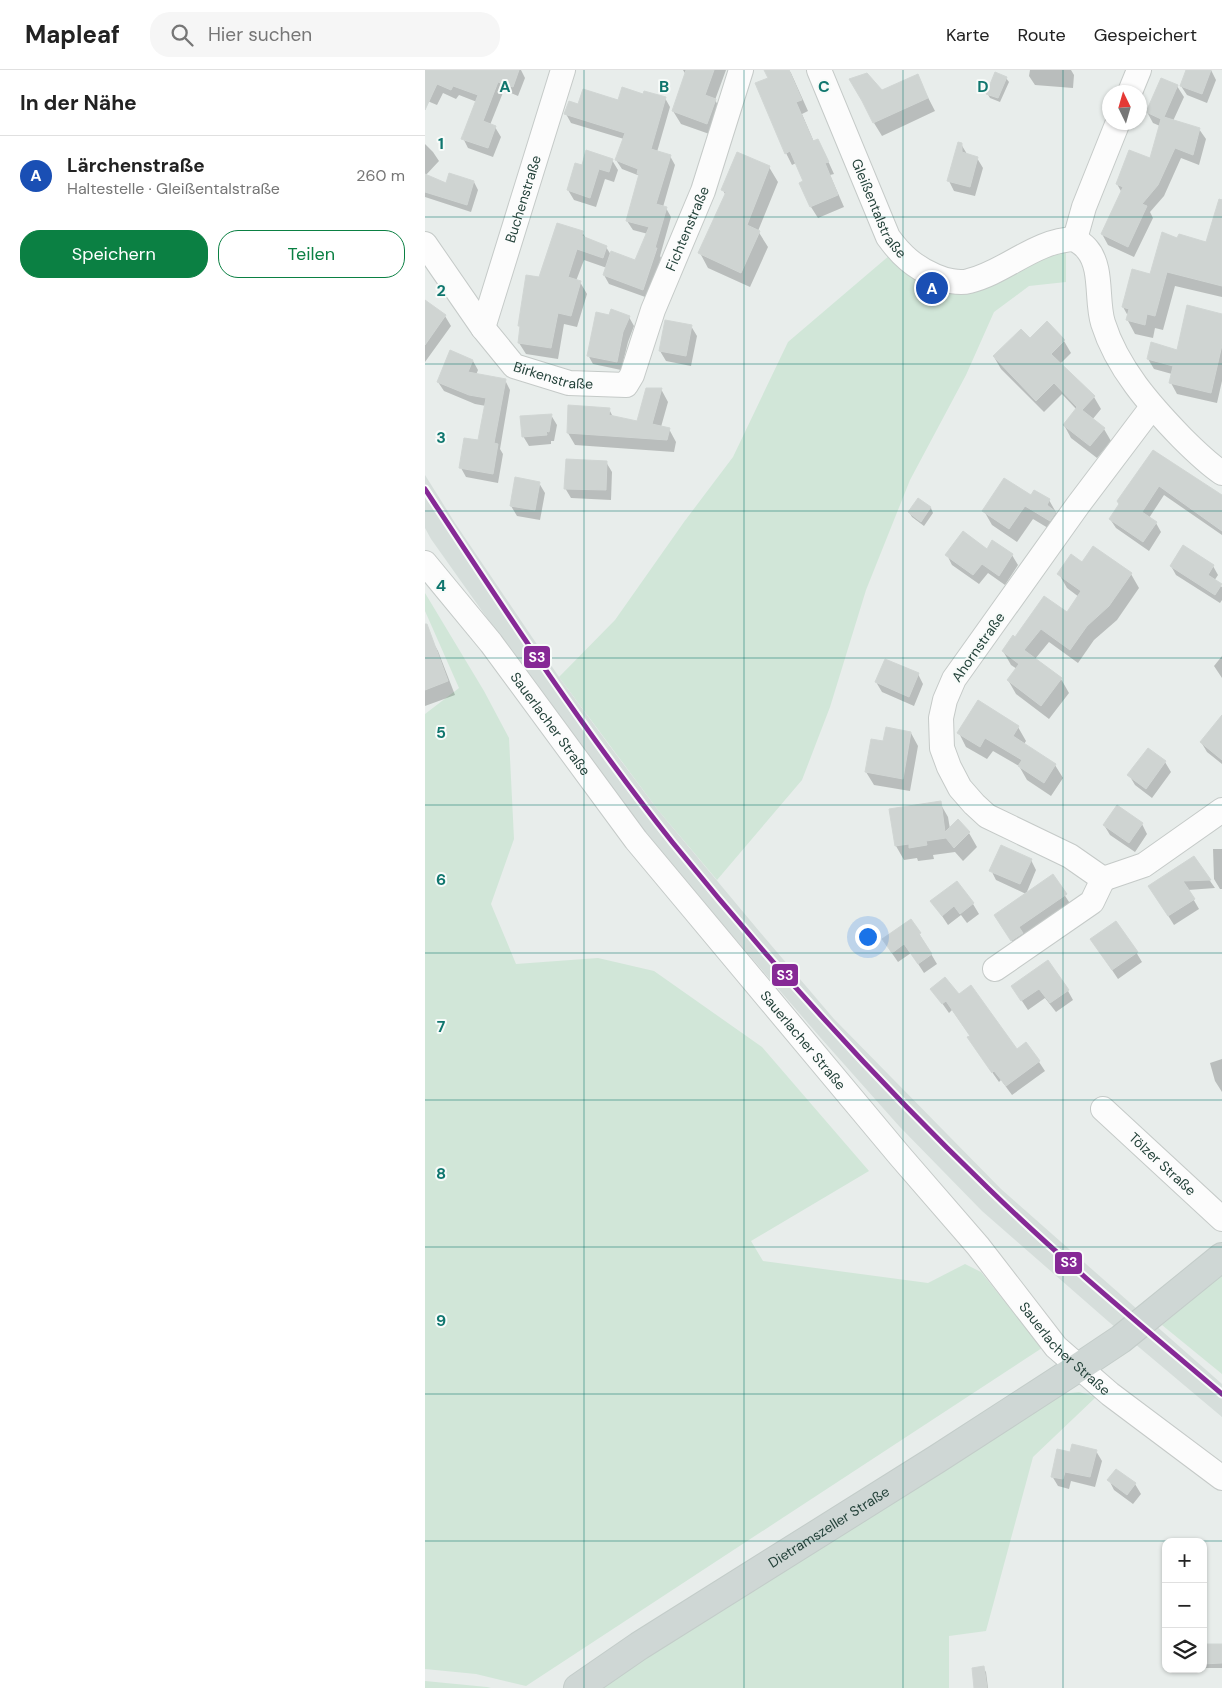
<!DOCTYPE html>
<html lang="de">
<head>
<meta charset="utf-8">
<style>
  body { margin:0; font-family:"DM Sans",sans-serif; background:#f6f6f6; color:#222 }
  .controls { position:absolute; right:15px; bottom:15px; display:grid; overflow:hidden; border-radius:10px; box-shadow:0 1px 4px #0004 }
  .controls button { width:45px; height:45px; display:grid; place-items:center; padding:0; border:0; border-bottom:1px solid #e0e0e0; background:#fff; color:#222; font:25px sans-serif }
  .compass { position:absolute; left:677px; top:15px; width:45px; height:45px; border-radius:50%; background:#fff; box-shadow:0 1px 4px #0004; rotate:355deg }
  .you { position:absolute; left:442px; top:866px; width:18px; height:18px; margin:-12px; border:4px solid #fff; border-radius:50%; background:#1a73e8; box-shadow:0 0 0 8px #1a73e833 }
  .badge { display:grid; place-items:center; width:32px; height:32px; border-radius:50%; background:#0b8043; color:#fff; font-size:16px; font-weight:700 }
  .pin { position:absolute; translate:-50% -50%; border:2px solid #fff; box-shadow:0 1px 5px #0006 }
  .list { margin:0; padding:0; list-style:none }
  h2 { display:flex; justify-content:space-between; align-items:center; height:65px; margin:0; padding:0 20px; font-size:21px }
  h2 small { font-size:16px; font-weight:400; color:#767676 }
  .list li { display:grid; grid-template-columns:32px 1fr auto; gap:15px; align-items:center; box-sizing:border-box; height:80px; padding:0 20px; border-top:1px solid #e0e0e0 }
  .list b { display:block; font-size:19px; white-space:nowrap }
  .list p { margin:0; font-size:16px; white-space:nowrap; color:#767676 }
  .list em { font-size:16px; font-style:normal; color:#767676 }
  .actions { display:flex; gap:10px; padding:15px 20px }
  .actions a { flex:1; padding:11px 0; border:1px solid #0b8043; border-radius:20px; text-align:center; font-size:18px; color:#0b8043 }
  .actions .main { background:#0b8043; color:#fff }
  .icon { flex:none; width:28px; height:28px; fill:none; stroke:currentColor; stroke-width:2; stroke-linecap:round; stroke-linejoin:round }
  .map { position:relative; flex:none; width:797px; height:1618px; overflow:hidden }
  header { display:flex; align-items:center; gap:30px; box-sizing:border-box; height:70px; padding:0 25px; background:#fff; border-bottom:1px solid #e0e0e0 }
  header strong { font-size:24px }
  nav { display:flex; gap:28px; margin-inline-start:auto; font-size:18px }
  .search { width:350px; height:45px; background:#f6f6f6; display:flex; align-items:center; gap:12px; box-sizing:border-box; padding:0 18px; border-radius:20px; color:#767676; font-size:19px }
  main { display:flex }
  aside { flex:1; background:#fff }
  .map>svg:first-child { display:block }
  .built { fill:#d6dedb }
  .green { fill:#d1e6d8 }
  .shadow { fill:#0003 }
  .building { fill:#cfd4d2; stroke:#d1d6d4 }
  .lines { fill:none; stroke-linecap:round; stroke-linejoin:round }
  .minor-casing { stroke:#c5cac8; stroke-width:26 }
  .major-casing { stroke:#c3ccc9; stroke-width:30 }
  .minor { stroke:#fcfcfc; stroke-width:24 }
  .major { stroke:#cfd7d5; stroke-width:28 }
  .rail-1-casing { stroke:#f7fbf9; stroke-width:9 }
  .rail-1 { stroke:#862996; stroke-width:5 }
  .grid { fill:none; stroke:#0f766e; stroke-width:1; stroke-opacity:0.55 }
  .labels { text-anchor:middle; stroke-width:4; stroke-linejoin:round; paint-order:stroke }
  .street-label { font-size:14px; fill:#24423a; stroke:#f7fbf9 }
  .grid-label { font-size:16px; text-anchor:middle; font-weight:bold; fill:#0f766e; stroke:#f7fbf9; stroke-width:4; stroke-linejoin:round; paint-order:stroke }
  .line-badge { stroke:#f7fbf9; stroke-width:2 }
  .badge-label { font-size:14px; text-anchor:middle; font-weight:bold; fill:#fff }
</style>
</head>
<body>
<header>
<strong>Mapleaf</strong>
<div class="search"><svg class="icon" aria-label="search" viewBox="0 0 24 24"><circle cx="10" cy="10" r="6"/><path d="M15 15l6 6"/></svg>Hier suchen</div>
<nav><a>Karte</a><a>Route</a><a>Gespeichert</a></nav>
</header>
<main>
<aside>
<h2>In der Nähe<small></small></h2>
<ul class="list">
<li><span class="badge" style="background:#1a4fb4">A</span><div><b>Lärchenstraße</b><p>Haltestelle · Gleißentalstraße</p></div><em>260 m</em></li>
</ul>
<div class="actions"><a class="main">Speichern</a><a>Teilen</a></div>
</aside>
<div class="map">
<svg width="797" height="1618" viewBox="0 0 797 1618">
  <rect width="100%" height="100%" fill="#e8edeb"/>
  <path class="built" d="M0,405L30,453L134,607L184,675L233,740L334,861L409,949L576,1119L797,1314V1347L684,1252L557,1141L474,1056L394,966L229,775L84,579L6,469L0,458Z"/>
  <path class="green" d="M641,175V212L604,216L569,242L541,305L485,410L441,520L405,637L377,710L292,810L233,740L134,607L190,550L259,452L308,387L363,272L465,185L518,217Z
    M0,523L59,621L84,668L89,769L66,834L91,894L173,888L229,901L337,977L444,1101L326,1171L338,1191L503,1213L540,1194L556,1202L617,1278L101,1616L51,1604L0,1599V644L34,618L0,541Z
    M797,1205V1304L737,1255Z
    M654,1322L671,1327L608,1387L561,1561L524,1566V1618H171L238,1573L520,1401L635,1324Z
    M0,1611L62,1617L66,1618H0Z"/>
  <path class="shadow" d="M0,0H96L100,8L93,26L79,20L65,55L70,57L76,67L68,87L43,78L38,68L52,32L34,25L31,29L18,23L12,35L0,30Z
    M258,0H301L290,30L298,44L290,66L256,54L248,41L261,5Z
    M341,0H364L366,3L383,41L377,44L389,72L393,70L399,82L409,104L405,105L419,137L393,148L386,137L376,114L380,112L371,93L367,95L361,83L344,9Z
    M605,0H646L649,5L648,18L610,15L604,6Z
    M762,0H786L791,10L782,33L762,25L756,16Z
    M492,6L510,41L457,66L449,53L456,22Z
    M581,8L584,12L575,32L565,28L562,23Z
    M752,16L759,27L748,51L774,59L781,69L774,95L756,88L739,126L725,142L728,148L709,187L683,175L677,164L697,123L692,114L726,90L735,56L728,53L722,42Z
    M219,25L240,28L245,37L232,82L245,86L250,95L238,137L241,138L246,147L235,186L236,188L223,228L184,214L179,205L182,198L159,190L151,211L155,212L162,224L152,257L139,254L133,289L101,284L94,273L96,259L94,255L115,209L157,162L162,170L181,177L186,185L211,191L223,164L208,160L202,151L215,106L197,99L191,90L199,69L146,53L141,44L154,36L193,32Z
    M0,74L8,82L14,91L0,106Z
    M536,74L542,84L552,88L558,98L550,126L529,121L524,111Z
    M187,90L193,100L189,112L180,109L171,137L149,130L143,120L158,96Z
    M344,97L353,112L333,161L343,177L325,217L283,198L275,183L301,126L298,120Z
    M0,106L22,114L49,112L53,120L46,142L0,127Z
    M795,129L797,130V227L750,216L738,260L730,258L728,268L710,264L702,249L703,246L698,237L726,205L752,170L781,174Z
    M5,235L20,246L26,256L0,292V242Z
    M797,245V311L792,333L752,324L746,313L747,304L729,299L723,289L753,281Z
    M185,246L204,247L209,256L203,272L196,300L168,294L163,285Z
    M622,253L639,271L646,283L635,294L669,327L676,339L667,350L679,359L686,371L672,388L646,368L639,355L652,340L637,324L619,342L576,299L569,287L605,270Z
    M266,256L272,266L266,296L241,291L235,281Z
    M26,282L48,291L53,300L51,305L80,310L85,320L75,379L78,384L73,413L41,407L36,398L54,372L61,336L50,334L19,321L13,312Z
    M236,319L243,332L236,357L244,359L251,372L249,382L150,375L143,363L184,339L188,347L213,352Z
    M126,345L132,355L129,371H126V374L104,376L98,366Z
    M729,381L797,426V465L739,425L724,448L731,453L736,462L724,481L691,458L685,449Z
    M181,392L187,402L186,430L146,428L140,418Z
    M114,413L120,423L115,450L92,446L86,436Z
    M610,421L624,430L632,444L633,464L608,449L592,472L567,455L559,441L607,427Z
    M494,430L506,438L508,443L499,456L487,447L484,442Z
    M562,480L587,485L593,495L580,515L563,503L554,514L527,495L522,485Z
    M657,494L706,504L714,518L692,550L669,570L653,593L624,572L610,589L636,609L644,623L624,649L591,624L583,610L592,599L586,595L578,581L590,568L642,544L654,527L642,518L634,504Z
    M746,496H788L793,505L789,511L797,517V530L795,533L751,505Z
    M5,567L13,581L30,625L0,636V569Z
    M797,586V608L789,596Z
    M493,604L498,614L489,636L457,622L451,612Z
    M797,656V694L782,682L776,672Z
    M593,657L601,671L599,674L630,695L638,708L626,726L602,710L594,696L568,681L562,689L541,677L534,663Z
    M486,663L493,676L485,721L449,715L441,702L459,673Z
    M740,692L746,702L727,728L710,715L704,705Z
    M515,733L523,747L525,759L544,763L552,777L538,791L530,782L508,785L509,789L493,791L492,788L479,790L471,776Z
    M717,754L722,764L710,782L685,765L679,755Z
    M788,779H797V819H795L789,809Z
    M769,788L790,818L763,820L774,839L749,855L730,825Z
    M606,790L611,800L601,824L571,810L566,800Z
    M627,806L646,835L593,880L576,855Z
    M507,831L548,834L554,844L542,853L536,845L523,855Z
    M486,850L512,894L499,903L486,883L473,892L464,879Z
    M673,879L711,882L717,892L693,909Z
    M587,916L643,921L648,930L631,942L620,928L603,940Z
    M507,919L533,926L592,981L614,992L620,1001L587,1025L576,1010L574,1012L550,978L546,967L527,940L524,943Z
    M797,989V1022L790,1011L785,993Z
    M671,1381L677,1391L670,1417L646,1411L644,1419L633,1416L627,1406L646,1383Z
    M691,1400L710,1414L716,1424L708,1434L689,1420L684,1410Z
    M778,1575H797V1598H778Z
    M558,1598L561,1602L563,1618H550Z"/>
  <path class="building" d="M0,0H94L88,17L73,12L58,51L71,56L63,78L36,69L53,25L28,16L26,20L12,14L0,40Z
    M261,0H289L280,25L291,29L282,54L247,41Z
    M339,0H364L377,30L371,32L388,71L393,69L404,92L400,93L413,125L385,137L374,113L378,111L365,81L360,84L330,13L343,8Z
    M761,0H786L777,24L755,16Z
    M570,2L582,7L573,28L561,24Z
    M442,3L457,20L493,4L503,28L448,53L437,31L424,9Z
    M736,8L753,15L739,47L775,58L768,85L750,78L733,115L717,134L722,136L703,177L676,164L698,117L691,114L704,80L725,88L736,49L721,42Z
    M197,17L218,24L219,21L241,27L226,79L246,85L231,134L242,137L230,178H232L218,220L178,205L186,181L210,190L224,157L201,151L214,104H212L213,99L190,90L200,63L139,44L144,31L153,34L158,19L193,30Z
    M533,72L537,73V82L553,87L545,117L522,111Z
    M161,80L188,89L184,102L174,99L165,128L142,120L150,93L157,95Z
    M312,82L345,96L322,155L335,161L316,203L273,183L301,122L296,120Z
    M24,103L49,111L42,135L0,122V104L21,113Z
    M794,129L797,130V216L742,202L730,246L722,244L720,255L701,250L704,239L697,237L707,199L725,204L737,162L752,168L754,164L781,172Z
    M132,153L158,161L157,166L182,176L178,188L152,179L143,207L156,211L146,246L133,243L126,278L93,273L95,256H93L101,205L114,207Z
    M0,230L21,245L0,275Z
    M762,235L797,244V275L786,323L744,313L748,296L722,289L726,272L752,280Z
    M186,239L205,246L198,262L192,292L162,286L171,242L184,245Z
    M240,250L267,255L261,286L234,281Z
    M622,251L640,270L626,284L670,326L657,340L680,358L665,376L638,355L652,337L629,313L611,331L568,286L596,259L605,268Z
    M25,280L48,290L43,302L81,309L69,373L73,374L68,404L34,398L39,368L53,370L61,328L44,325L12,312Z
    M221,318H237L227,354L245,358L242,370L142,363L143,335L185,338L184,345L212,351Z
    M127,344L124,362L121,361L122,365L97,367L95,346Z
    M728,380L797,425V461L734,416L717,442L732,452L718,472L684,449L694,434L692,431Z
    M141,389L182,391L181,420L139,419Z
    M90,407L115,412L110,440L85,436Z
    M579,408L606,425L609,420L625,429L622,435L631,442L625,451L600,436L584,459L557,441Z
    M493,428L506,437L496,452L483,442Z
    M538,461L562,479L567,470L588,484L574,506L557,494L548,505L520,485Z
    M758,475L789,495L783,505L797,514L790,525L745,496Z
    M668,476L707,503L684,536L662,556L645,580L616,559L599,580L637,608L616,636L582,610L594,594L577,581L588,565L590,567L619,526L642,542L656,521L632,504L646,484L657,492Z
    M0,554H2L23,611L0,620Z
    M460,589L494,603L484,627L450,612Z
    M553,630L594,656L588,666L631,694L619,713L593,696L597,690L560,668L555,677L532,663Z
    M797,645V690L775,672Z
    M461,657L486,662L478,709L440,702L446,669L458,671Z
    M723,678L741,691L721,719L702,705Z
    M516,731L520,762L533,749L545,762L529,778L521,768L501,771L502,775L484,778V774L470,776L464,739Z
    M692,735L718,753L704,773L678,755Z
    M576,775L607,789L595,814L564,801Z
    M769,786L786,810L758,811L770,829L743,846L723,816Z
    M628,804L642,824L594,857L598,863L586,871L569,845Z
    M532,811L549,833L535,844L529,836L517,846L505,831Z
    M486,849L496,863L494,864L507,884L493,894L479,874L467,883L457,869Z
    M691,851L713,882L687,900L665,869Z
    M623,890L644,920L625,933L614,919L596,931L586,916Z
    M520,907L534,924L546,915L592,979L601,972L615,991L581,1016L569,1001L567,1003L542,967L545,966L521,931L517,934L505,919Z
    M647,1374L672,1380L665,1407L640,1402L638,1409L626,1407L632,1379L645,1382Z
    M691,1399L711,1413L702,1425L682,1410Z
    M778,1574H797V1593L778,1594Z
    M559,1596L562,1618H549L547,1598Z"/>
  <g class="lines">
    <g class="minor-casing">
      <g id="minor">
        <path id="s1" d="M394,0L463,167C476,185 489,197 510,206C519,210 534,214 544,211C581,202 610,170 650,169"/>
        <path d="M705,22L714,0"/>
        <path d="M650,169C654,172 659,175 662,179C678,197 671,231 678,253C692,298 725,335 757,368C770,381 782,393 797,403"/>
        <path d="M650,169L659,137L693,52"/>
        <path id="s2" d="M0,174L58,258L89,296L144,313L201,315L207,305L228,240L278,121L316,0"/>
        <path id="s3" d="M58,258L138,0"/>
        <path d="M727,337L653,435L529,609L520,630L516,648L517,678L524,697L535,718L549,734L562,746L645,786L678,809L719,795L797,740"/>
        <path id="s4" d="M0,493L66,573L211,770L475,1086L553,1176L631,1277L685,1324L797,1408"/>
        <path d="M570,899L667,832L678,809"/>
        <path id="s5" d="M678,1039L797,1149"/>
      </g>
    </g>
    <g class="major-casing">
      <g id="major">
        <path id="s6" d="M153,1618L214,1576L512,1389L654,1297L696,1269L797,1187"/>
      </g>
    </g>
    <use href="#minor" class="minor"/>
    <use href="#major" class="major"/>
    <g class="rail-1-casing">
      <path id="rail-1" d="M0,419C79,539 158,660 248,773C346,894 452,1011 564,1119C638,1191 718,1257 797,1324"/>
    </g>
    <use href="#rail-1" class="rail-1"/>
  </g>
  <path class="grid" d="M159,0V1618M319,0V1618M478,0V1618M638,0V1618M0,147H797M0,294H797M0,441H797M0,588H797M0,735H797M0,883H797M0,1030H797M0,1177H797M0,1324H797M0,1471H797"/>
  <g class="labels">
    <g class="street-label">
      <text dy="5" stroke="none"><textPath href="#s3" startOffset="135">Buchenstraße</textPath></text>
      <text dy="5" stroke="none"><textPath href="#s1" startOffset="151">Gleißentalstraße</textPath></text>
      <text dy="5" stroke="none"><textPath href="#s2" startOffset="434">Fichtenstraße</textPath></text>
      <text dy="5" stroke="none"><textPath href="#s2" startOffset="192">Birkenstraße</textPath></text>
      <text transform="translate(553 577) rotate(-55)" y="5">Ahornstraße</text>
      <text dy="5" stroke="none"><textPath href="#s4" startOffset="204">Sauerlacher Straße</textPath></text>
      <text dy="5" stroke="none"><textPath href="#s4" startOffset="609">Sauerlacher Straße</textPath></text>
      <text dy="5" stroke="none"><textPath href="#s5" startOffset="81">Tölzer Straße</textPath></text>
      <text dy="5" stroke="none"><textPath href="#s4" startOffset="1014">Sauerlacher Straße</textPath></text>
      <text dy="5" stroke="none"><textPath href="#s6" startOffset="298">Dietramszeller Straße</textPath></text>
    </g>
  </g>
  <g class="grid-label">
    <text x="80" y="22">A</text>
    <text x="239" y="22">B</text>
    <text x="399" y="22">C</text>
    <text x="558" y="22">D</text>
    <text x="16" y="79">1</text>
    <text x="16" y="226">2</text>
    <text x="16" y="373">3</text>
    <text x="16" y="521">4</text>
    <text x="16" y="668">5</text>
    <text x="16" y="815">6</text>
    <text x="16" y="962">7</text>
    <text x="16" y="1109">8</text>
    <text x="16" y="1256">9</text>
  </g>
  <g class="line-badge">
    <rect x="98" y="575" width="28" height="24" rx="5" fill="#862996"/>
    <rect x="346" y="893" width="28" height="24" rx="5" fill="#862996"/>
    <rect x="629" y="1181" width="29" height="24" rx="5" fill="#862996"/>
  </g>
  <g class="badge-label">
    <text x="112" y="592">S3</text>
    <text x="360" y="910">S3</text>
    <text x="644" y="1197">S3</text>
  </g>
</svg>
<div class="controls">
<button>+</button>
<button>−</button>
<button><svg class="icon" aria-label="layers" viewBox="0 0 24 24"><path d="M12 4l9 5-9 5-9-5zM3 14l9 5 9-5"/></svg></button>
</div>
<svg class="compass" viewBox="-18 -18 36 36"><path d="M0-13l5 13h-10z" fill="#e53935"/><path d="M0 13l5-13h-10z" fill="#767676"/></svg>
<div class="you"></div>
<div class="pin badge" style="left:507px;top:218px;background:#1a4fb4">A</div>
</div>
</main>
</body>
</html>
